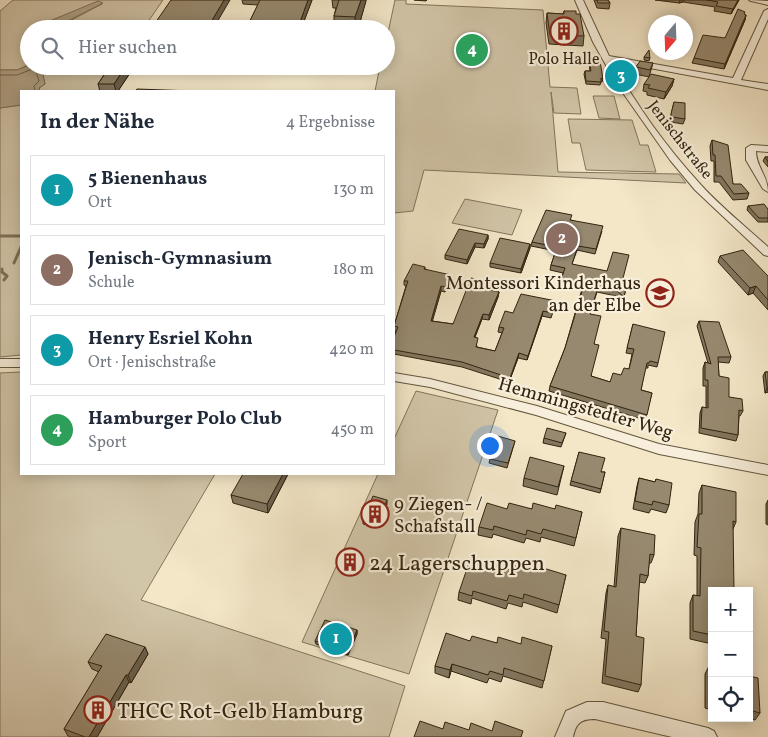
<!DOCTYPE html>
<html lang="de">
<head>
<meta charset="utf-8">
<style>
  body { margin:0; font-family:Vollkorn,serif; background:#f2f2f3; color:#1f2937 }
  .controls { position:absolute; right:15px; bottom:15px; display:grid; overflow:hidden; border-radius:0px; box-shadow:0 2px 12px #0003 }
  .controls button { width:45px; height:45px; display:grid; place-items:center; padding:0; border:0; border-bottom:1px solid #e0e1e3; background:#fff; color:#1f2937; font:25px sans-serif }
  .compass { position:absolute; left:648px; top:15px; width:45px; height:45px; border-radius:50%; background:#fff; box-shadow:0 2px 12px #0003; rotate:199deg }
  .you { position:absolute; left:489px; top:445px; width:18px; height:18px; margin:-12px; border:4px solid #fff; border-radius:50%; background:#1a73e8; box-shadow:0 0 0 8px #1a73e833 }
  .badge { display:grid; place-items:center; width:32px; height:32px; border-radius:50%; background:#8f2418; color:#fff; font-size:16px; font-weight:700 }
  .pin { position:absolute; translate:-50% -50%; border:2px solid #fff; box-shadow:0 1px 5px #0006 }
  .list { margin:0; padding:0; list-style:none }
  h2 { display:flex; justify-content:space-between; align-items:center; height:65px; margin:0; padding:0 20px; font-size:21px }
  h2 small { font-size:16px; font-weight:400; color:#747a83 }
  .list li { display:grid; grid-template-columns:32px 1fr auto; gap:15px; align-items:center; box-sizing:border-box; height:70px; margin:0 10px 10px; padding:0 10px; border:1px solid #e0e1e3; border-radius:0px }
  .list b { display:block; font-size:19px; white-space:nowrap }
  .list p { margin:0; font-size:16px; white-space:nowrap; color:#747a83 }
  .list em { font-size:16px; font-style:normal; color:#747a83 }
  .icon { flex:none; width:28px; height:28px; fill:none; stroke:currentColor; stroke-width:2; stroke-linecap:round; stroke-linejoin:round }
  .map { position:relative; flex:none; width:768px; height:737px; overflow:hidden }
  .search { position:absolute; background:#fff; box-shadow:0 2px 12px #0003; left:20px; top:20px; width:375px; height:55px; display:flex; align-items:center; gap:12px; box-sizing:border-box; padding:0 18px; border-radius:28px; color:#747a83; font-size:19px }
  .panel { position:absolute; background:#fff; box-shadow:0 2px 12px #0003; left:20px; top:90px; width:375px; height:385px; border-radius:0px }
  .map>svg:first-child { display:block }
  .green { fill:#d2c6a9; stroke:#82755c }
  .water { fill:#b2a589; stroke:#7f7158 }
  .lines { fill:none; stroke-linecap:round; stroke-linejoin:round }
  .shore { stroke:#72644c; stroke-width:1 }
  .stream { stroke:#7f7158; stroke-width:3 }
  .minor-casing { stroke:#63553d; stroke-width:2 }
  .minor { fill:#f7efdb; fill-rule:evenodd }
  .wall { fill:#82765f; stroke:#33240f }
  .shaded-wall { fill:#6a604e; stroke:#33240f }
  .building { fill:#97896f; stroke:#33240f }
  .labels { text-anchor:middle; stroke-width:4.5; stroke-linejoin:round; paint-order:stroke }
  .far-poi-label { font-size:16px; fill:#33240f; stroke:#f7efdb }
  .far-street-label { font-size:16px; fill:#33240f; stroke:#f7efdb }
  .poi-label { font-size:19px; fill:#33240f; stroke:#f7efdb; text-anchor:end }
  .street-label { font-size:19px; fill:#33240f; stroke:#f7efdb }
  .near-poi-label { font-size:22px; fill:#33240f; stroke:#f7efdb; text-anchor:start }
</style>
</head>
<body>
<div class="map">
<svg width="768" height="737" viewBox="0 0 768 737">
  <rect width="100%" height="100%" fill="#f3e7c8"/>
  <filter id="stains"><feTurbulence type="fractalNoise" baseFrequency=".004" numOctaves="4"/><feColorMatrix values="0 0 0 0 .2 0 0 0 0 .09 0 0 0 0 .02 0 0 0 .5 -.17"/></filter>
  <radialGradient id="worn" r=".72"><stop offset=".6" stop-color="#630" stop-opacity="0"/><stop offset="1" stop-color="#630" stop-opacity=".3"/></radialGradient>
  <path class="green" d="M13,0H163L143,29H59L62,27L60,26L102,4L45,23L42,29H29V65L17,70H0V11Z
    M395,0H406V4L543,10L550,87L577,88L581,114L554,113L551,92L558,172L679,174L686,183L424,170L413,211L394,213V91H375L380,66H386V42Z
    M41,66H116L98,91H40L39,88L45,84Z
    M593,96H614L620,119L599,118Z
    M21,105V355L0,357V108Z
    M568,119L632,120L640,145H648L656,172L586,170L580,143H572Z
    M465,199L522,210L512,235L452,223Z
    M21,372V474H215L141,600L405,686L389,737H0V373Z
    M416,391L498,410L409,674L302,642L378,474H394V439Z"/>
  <path class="water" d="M98,1L103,3L60,25L63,27L42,29L45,23Z
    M29,65L41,66L45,84L39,88L40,91H21V105L0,108V70H17Z"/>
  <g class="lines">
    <path class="shore" d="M0,75H17L35,68L39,81L34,86L35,91"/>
    <path class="stream" d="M0,236H21
      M14,263L21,247
      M2,269V272L7,276L4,280"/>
    <g class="minor-casing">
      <path id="minor" d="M575,0H583L609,56L733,78L764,11L768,9V19L741,80L768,84V90L612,61C636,105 667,148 701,185C721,207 746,227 768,247V256L764,255L695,190L670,160L616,83L593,42Z
        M749,0L768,1V5L751,1Z
        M751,145L768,146V152L756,151C756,167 768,175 768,192L763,189L746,160V148Z
        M0,359H21V367H0Z
        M394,373L430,379L537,406L659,444L768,465V475L659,454L536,415L430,387L394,381Z
        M587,702H603L708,728L714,731L717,737H672L595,719C581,719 576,723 573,737H555L566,711Z"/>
    </g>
    <use href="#minor" class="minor"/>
  </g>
  <path class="wall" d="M242,0H312L301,29H246L258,5L243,4Z
    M332,0H366L358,29H334V16L336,8H333Z
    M414,0H427L426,1Z
    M594,0H608L610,3L609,9L597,8Z
    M655,0H739L731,14L714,11L715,7L683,2L679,3Z
    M564,11L576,14L584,36L583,46L549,44L546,23L547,13L563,14Z
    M744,14L746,15L745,20L724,69L692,63L694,58L725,38Z
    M644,57L650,58L649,61L644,60Z
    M589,60L603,79L602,82H601L600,85L586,84L584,74L585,71H590L589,64Z
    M653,63L649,77L635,74L636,67Z
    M110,66H192L189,72L132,70L118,91H100L98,84Z
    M225,66H265L263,72L225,70Z
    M674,79L672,86L664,99L647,95V92L643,91L644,84Z
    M674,102L685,119L683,124L671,122L670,119Z
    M712,140L733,184L749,193L747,199L733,200L719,182H714V161H711L710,146Z
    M765,157H768V167L763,161Z
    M748,206L768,209V222H758L747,210Z
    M571,220L602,231L595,254L577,250L572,264L622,282L627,283L623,302L616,296L597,292L590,314L594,344L591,376L610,382L621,375L629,369L632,354L626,353L633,324L658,363L657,367L648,365V368H645L641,390L652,393L645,420L549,391L550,386L565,348L582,289L560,285L563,273L550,270L551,265L556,251L531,246L532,242Z
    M488,235V239L484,248L475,247L467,264L445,259V255Z
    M530,244V248L521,273L490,267V263Z
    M720,256L768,276V310L753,293L748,295L718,262Z
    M425,267V269L451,280L445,292L441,291L432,321L453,324L488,282L486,290L499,292L498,297L489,320L482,319L475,337L477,347L495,351L502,333L498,332L499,327L513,313L555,306L551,318L542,316L527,360L518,358L509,382L462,367L394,354V337L396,331H394V326L406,286L404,285V281Z
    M699,321L731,357L729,363L718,362L719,376L729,397L743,411L740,416H739L738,435L736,441L699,433L700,413L702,407L706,408V386H703V368L705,362L708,363L697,326Z
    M765,372H768V392L765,393L763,376Z
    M566,433L561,447L543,443L544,438Z
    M515,441L507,468L489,463L490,459Z
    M579,452L601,472H605L600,493L570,485Z
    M564,466L557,495L523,486L524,478Z
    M288,474L268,513L233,503L231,495Z
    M639,478L655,482L656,479L669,505L666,513L651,509L649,513L633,509L637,486Z
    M702,485L736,522L733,529L712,591V644L690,639V603L693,595L697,596V556L694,555L695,522L698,514L699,493Z
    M768,500V525L766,524V504Z
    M387,504L377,527L363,524V520Z
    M507,509H555L582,512L574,546L541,537L540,542L526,538L524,543L493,534L492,538L478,535L479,527Z
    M621,528L654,555L651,563H649L648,576L645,583L639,582L636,636L641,685L638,692L602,683L606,639L601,638L606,593L608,585L614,587L618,536Z
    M357,553V557L352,569L342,566V563Z
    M490,569L538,572L566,575L557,613L523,602L522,607L508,603L506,609L472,598L471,604L458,600L459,592Z
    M357,630V634L348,655L316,644L315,641Z
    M470,641L552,646L542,688L503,676L501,682L489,678L487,683L451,671L449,678L435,673V666Z
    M145,647L148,654L131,683L129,682L97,737H70L68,736L64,729L99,672L92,669L88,662Z
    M709,666L712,667V710L705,708V674Z
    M749,676L760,713L755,720L748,718H749Z"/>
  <path class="shaded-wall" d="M224,0H230L213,29H207Z
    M308,0H312L301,29H299V25Z
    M361,0H366V1L358,29H356L355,17Z
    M680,0H684L683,2L679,3Z
    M738,0H739L731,14L733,9Z
    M746,15L745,20L724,69L725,64Z
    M126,66H131L132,70L118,91H116L114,84Z
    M188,66H192L189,72Z
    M674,79L672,86L664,99L666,92Z
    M488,235V239L484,248V244Z
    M475,243V247L467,264V260Z
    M530,244V248L521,273V269Z
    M451,275V280L445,292V287Z
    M441,286V291L431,326V321Z
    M756,286L753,293L748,295L750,288Z
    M499,292L498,297L489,320V315Z
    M543,311L542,316L527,360L528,356Z
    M483,314L482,319L473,342L474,337Z
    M519,353L518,358L509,382L510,378Z
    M767,388H768V392L765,393Z
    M283,474H288L268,513L267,504Z
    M387,500V504L377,527V523Z
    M357,553V557L352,569V565Z
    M357,630V634L348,655V651Z
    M145,647L148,654L131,683L128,675Z
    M452,664L451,671L449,678L450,670Z
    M126,675L129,682L97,737H89Z"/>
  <path class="building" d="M171,0H224L207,29H151Z
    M260,0H308L299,25L289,24L288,29H246Z
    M339,0H361L355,17L334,16Z
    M597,0H608L610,3H598Z
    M707,0H738L733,9L716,6L718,2Z
    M738,9L745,12L744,14L746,15L725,64L694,58L703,35L725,38Z
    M564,11H576V14H580L584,36L550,35L547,13L564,14Z
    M649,50L650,58L644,57Z
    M589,60L600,61L603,79L601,78V82L586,81L585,71H591Z
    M640,61L653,63L650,70L636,67Z
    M110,66H126L114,84H98Z
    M651,74L674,79L666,92L648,88L650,85L644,84Z
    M137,89L193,91H135Z
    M674,102L685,103V119L672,117L671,114Z
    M712,140L728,145L733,184H741L749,193L734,194L721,176H716L715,155H713Z
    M765,157H768V162Z
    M764,204L768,209V218H759L748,206Z
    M546,210L572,215L570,220L603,226L596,249L578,246L572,264L607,271L613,252L629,255L622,282L627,283L624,297L617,291L598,287L590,314L601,316L594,344L599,345L591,376L610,382L613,373L621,375L624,368L629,369L634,349L627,348L633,324L665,332L658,363L650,361L649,363H647L641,390L652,393L647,415L550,386L565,348L584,285L561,280L565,268L551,265L557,247L532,242Z
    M459,229L488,235L484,244L475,243L467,260L445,255Z
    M500,238L530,244L521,269L490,263Z
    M743,250L768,276V300L756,286L750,288L720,256Z
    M413,264L425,267L424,269L451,275L445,287L441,286L431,321L453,324L471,278L488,282L485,289L499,292L489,315L483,314L474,337L478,338L476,347L495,351L504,328L499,327L505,311L513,313L521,294L556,301L552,313L543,311L528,356L519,353L510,378L462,362L394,350V337L398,327L394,326L408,281H404Z
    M699,321L719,322L731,357H718L719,376L729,378V397L742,399L743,411L739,410L738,435L701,428L702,407L708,408V380H705V362L711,364Z
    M765,372H768V388H767Z
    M547,428L566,433L562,443L544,438Z
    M498,436L515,441L508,463L490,459Z
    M579,452L605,458L601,472H605L601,489L571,481Z
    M530,457L564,466L558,487L524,478Z
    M243,474H283L267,504L231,495Z
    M639,478L655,482L656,479L672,483L669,505L653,501L652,505L635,501Z
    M702,485L736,492V522L733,521L734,591H712V635L693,631V595L700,596L701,548L697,547L699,514H702Z
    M373,496L387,500L377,523L363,520Z
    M487,503L507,509L509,503L532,509L533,503L555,509L556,505L582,512L576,538L543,529L541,534L527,530L526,535L494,526L493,530L479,527Z
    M621,528L655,535L654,555L650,554L648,576L640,574L636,636L644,638L641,685L605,676L609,632L604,631L608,585L616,587Z
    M348,550L357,553L352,565L342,563Z
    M469,563L490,569L491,564L514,571L516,565L538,572L540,567L566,575L559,605L524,594L523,599L509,595L507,601L473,591L472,596L459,592Z
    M325,620L357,630L348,651L315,641Z
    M446,633L470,641L472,636L497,643L498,637L521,644L522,637L552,646L544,681L504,668L503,675L490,671L488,675L452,664L450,670L435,666Z
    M106,634L145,647L128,675H126L89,737H85L64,729L102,666L88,662Z
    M709,666L712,667V702L709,701Z
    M749,676L758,678L760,713L749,710Z
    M420,721L443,729L445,722L469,730L471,723L492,731L495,721L523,731L521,737H414Z"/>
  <defs>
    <g id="building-ring" transform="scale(1.4375)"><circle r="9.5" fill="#f7efdb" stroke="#8f2418" stroke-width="1.5"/><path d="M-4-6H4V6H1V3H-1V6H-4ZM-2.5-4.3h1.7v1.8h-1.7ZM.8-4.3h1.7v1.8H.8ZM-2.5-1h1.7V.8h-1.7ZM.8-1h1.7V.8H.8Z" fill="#8f2418"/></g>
    <g id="school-ring" transform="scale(1.4375)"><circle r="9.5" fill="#f7efdb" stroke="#8f2418" stroke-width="1.5"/><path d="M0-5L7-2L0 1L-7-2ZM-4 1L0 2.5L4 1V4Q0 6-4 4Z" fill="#8f2418"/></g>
  </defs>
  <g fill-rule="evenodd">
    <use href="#building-ring" x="564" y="31"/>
    <use href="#school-ring" x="660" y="293"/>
    <use href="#building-ring" x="375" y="514"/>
    <use href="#building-ring" x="350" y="562"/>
    <use href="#building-ring" x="98" y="710"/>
  </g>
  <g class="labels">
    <g class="far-poi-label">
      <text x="564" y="64">Polo Halle</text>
    </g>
    <g class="far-street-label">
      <text transform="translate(681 139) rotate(52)" y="6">Jenischstraße</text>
    </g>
    <g class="poi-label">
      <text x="641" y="289">Montessori Kinderhaus<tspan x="641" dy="22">an der Elbe</tspan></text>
      <text x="394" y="510" text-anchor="start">9 Ziegen- /<tspan x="394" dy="22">Schafstall</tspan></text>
    </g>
    <g class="street-label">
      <text transform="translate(586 407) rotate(16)" y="7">Hemmingstedter Weg</text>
    </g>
    <g class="near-poi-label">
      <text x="369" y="570">24 Lagerschuppen</text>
      <text x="117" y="718">THCC Rot-Gelb Hamburg</text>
    </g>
  </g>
  <rect width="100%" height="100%" filter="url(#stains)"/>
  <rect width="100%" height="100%" fill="url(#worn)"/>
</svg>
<div class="controls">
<button>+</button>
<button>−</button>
<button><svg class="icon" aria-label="locate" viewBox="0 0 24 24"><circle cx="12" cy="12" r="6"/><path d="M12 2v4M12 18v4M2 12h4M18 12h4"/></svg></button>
</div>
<svg class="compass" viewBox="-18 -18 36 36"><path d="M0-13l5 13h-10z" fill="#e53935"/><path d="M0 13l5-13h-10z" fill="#747a83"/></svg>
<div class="you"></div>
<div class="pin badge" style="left:336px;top:639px;background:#0f9aa8">1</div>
<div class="pin badge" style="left:562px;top:239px;background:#8d6e63">2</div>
<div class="pin badge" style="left:621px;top:76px;background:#0f9aa8">3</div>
<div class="pin badge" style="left:472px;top:50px;background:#2e9e5b">4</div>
<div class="search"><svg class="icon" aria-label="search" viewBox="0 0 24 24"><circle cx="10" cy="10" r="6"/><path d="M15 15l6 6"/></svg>Hier suchen</div>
<section class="panel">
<h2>In der Nähe<small>4 Ergebnisse</small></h2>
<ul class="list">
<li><span class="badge" style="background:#0f9aa8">1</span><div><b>5 Bienenhaus</b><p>Ort</p></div><em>130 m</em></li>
<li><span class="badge" style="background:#8d6e63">2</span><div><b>Jenisch-Gymnasium</b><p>Schule</p></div><em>180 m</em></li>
<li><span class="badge" style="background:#0f9aa8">3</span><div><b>Henry Esriel Kohn</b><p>Ort · Jenischstraße</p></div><em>420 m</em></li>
<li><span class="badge" style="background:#2e9e5b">4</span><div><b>Hamburger Polo Club</b><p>Sport</p></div><em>450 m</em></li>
</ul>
</section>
</div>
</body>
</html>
